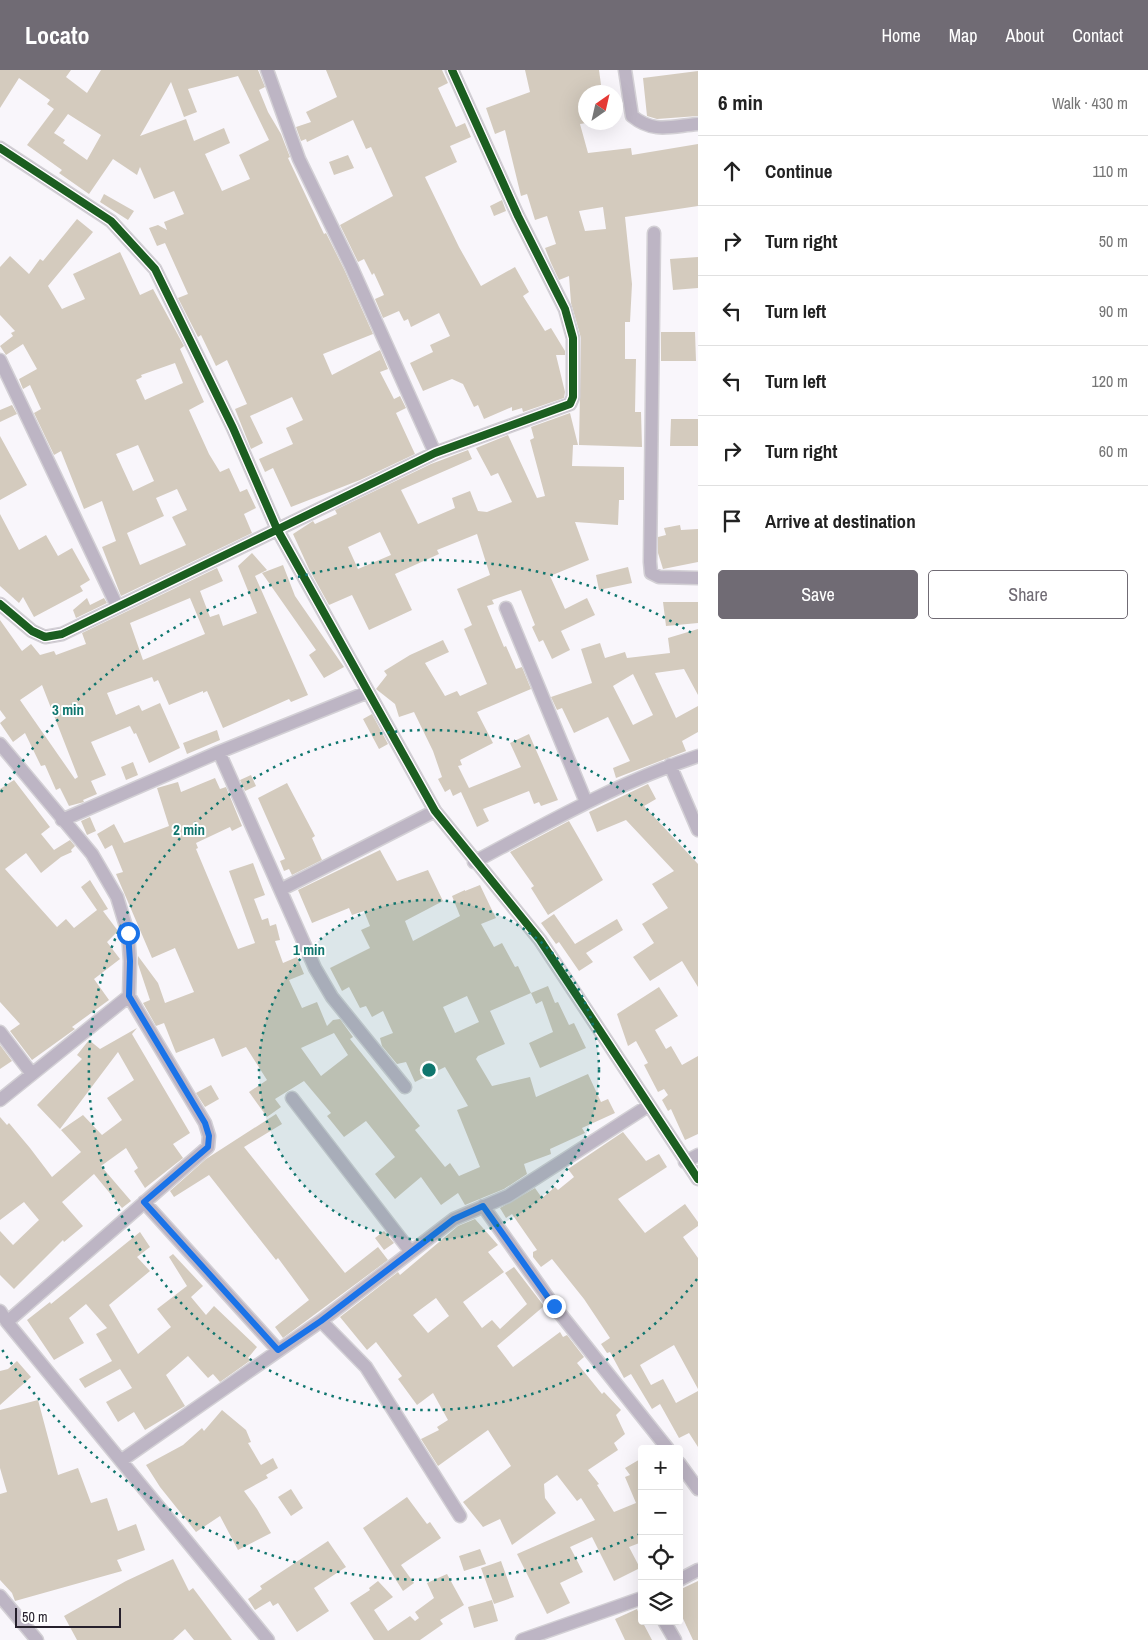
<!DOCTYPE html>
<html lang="en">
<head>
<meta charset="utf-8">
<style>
  body { margin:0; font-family:"Archivo Narrow",sans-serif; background:#f6f6f6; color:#222 }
  .controls { position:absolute; right:15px; bottom:15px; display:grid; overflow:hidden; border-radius:5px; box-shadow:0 5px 20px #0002 }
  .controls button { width:45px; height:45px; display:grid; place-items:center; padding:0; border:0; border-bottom:1px solid #e0e0e0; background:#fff; color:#222; font:25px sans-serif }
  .compass { position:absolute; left:578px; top:15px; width:45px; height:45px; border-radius:50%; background:#fff; box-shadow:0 5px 20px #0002; rotate:34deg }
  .scale { position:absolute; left:15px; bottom:12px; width:106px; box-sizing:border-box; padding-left:5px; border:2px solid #26202c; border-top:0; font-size:14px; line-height:18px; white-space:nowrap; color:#26202c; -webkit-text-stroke:4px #fff; paint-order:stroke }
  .stop { position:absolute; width:15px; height:15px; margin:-11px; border:4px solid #1a73e8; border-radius:50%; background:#fff }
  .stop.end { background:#1a73e8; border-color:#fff; box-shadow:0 1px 5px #0008 }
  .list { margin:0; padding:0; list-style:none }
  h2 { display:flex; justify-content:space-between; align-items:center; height:65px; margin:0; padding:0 20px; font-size:21px }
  h2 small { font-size:16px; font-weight:400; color:#767676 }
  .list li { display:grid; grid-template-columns:32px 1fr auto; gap:15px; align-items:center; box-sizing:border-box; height:70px; padding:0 20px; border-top:1px solid #e0e0e0 }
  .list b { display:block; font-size:19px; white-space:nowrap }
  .list em { font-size:16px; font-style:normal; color:#767676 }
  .actions { display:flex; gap:10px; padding:15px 20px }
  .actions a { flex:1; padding:11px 0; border:1px solid #706b74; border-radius:5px; text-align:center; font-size:18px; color:#706b74 }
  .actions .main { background:#706b74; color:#fff }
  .icon { flex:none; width:28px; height:28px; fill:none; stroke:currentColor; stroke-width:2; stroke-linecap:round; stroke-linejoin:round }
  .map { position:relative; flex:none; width:698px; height:1570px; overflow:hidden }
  header { display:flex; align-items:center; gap:30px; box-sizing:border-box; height:70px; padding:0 25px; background:#706b74; color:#fff }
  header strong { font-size:24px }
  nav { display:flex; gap:28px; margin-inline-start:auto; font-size:18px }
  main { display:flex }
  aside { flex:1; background:#fff }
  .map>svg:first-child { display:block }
  .building { fill:#d4cbbe; fill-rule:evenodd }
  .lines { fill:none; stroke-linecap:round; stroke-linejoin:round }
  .minor-casing { stroke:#d3d0d5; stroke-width:15 }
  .minor { stroke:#bdb5c4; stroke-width:12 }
  .cycleway-casing { stroke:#fff; stroke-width:11 }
  .cycleway { stroke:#1b5e20; stroke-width:8 }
  .route { stroke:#1a73e8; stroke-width:6 }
  .ring { fill:none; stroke:#0f766e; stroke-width:2.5; stroke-dasharray:2.5 5 }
  .centre { fill:#0f766e; stroke:#fff; stroke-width:2.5 }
  .ring-label { font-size:15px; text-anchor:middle; font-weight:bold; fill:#0f766e; stroke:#fff; stroke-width:4; stroke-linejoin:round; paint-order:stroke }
</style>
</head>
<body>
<header>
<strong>Locato</strong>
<nav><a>Home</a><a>Map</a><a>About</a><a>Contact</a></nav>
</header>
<main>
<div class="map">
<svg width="698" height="1570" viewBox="0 0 698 1570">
  <rect width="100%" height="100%" fill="#f9f6fb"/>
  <path class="building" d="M0,0H71L66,7L87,23L101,0H258L265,17L259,20L268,42L281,64L290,87L288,88L324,164L326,163L344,199L373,264L323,284L332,305L380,280L388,299L380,302L394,329L400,326L406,338L396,343L415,384L360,410L291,437L273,398L265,402L259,389L293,374L286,358L303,350L292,327L250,346L263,373L251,379L235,339L247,334L227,290L216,296L201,265L198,267L178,228L188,224L165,173L157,176L149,158L158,155L167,160L164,152L184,144L174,121L154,129L140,97L137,105L113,89L89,124L59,103L62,100L27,75L54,39L47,34L50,30L19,8L0,38ZM238,6L269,70L239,85L250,109L222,121L205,84L230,73L224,58L194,71L186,49L140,66L171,12L184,47L197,42L188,19ZM68,44L101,65L87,90L63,73L65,70L54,63Z
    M326,0H442L448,13L438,18L456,57L465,53L471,67L450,76L457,92L425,107L459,177L481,216L515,197L529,222L523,226L545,261L551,258L565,281V285H556L565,322L564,328L523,342L522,338L512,341V337L484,349L478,335L474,337L463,314L452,309L423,321L410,293L433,282L430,275L450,266L439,243L411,257L408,249L404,251L399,241L383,248L375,229L384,225L374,203L372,205L364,189L358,192L340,155L393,126L371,77L366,79L353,50L307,72L306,69L301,71L296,57L311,52L306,42L337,27Z
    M525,0H599L602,22H586V53L580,54L588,83L631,78L632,85L698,74V136L625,147L632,214L630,252H625V289H636L635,342H641L642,377L579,375L581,268L571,233L569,206L559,210L551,193L545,178L556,174L547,146L535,150L527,124L521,126L505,60L495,64L486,38L530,22ZM603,137L606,159L585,161L579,141Z
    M698,1V46L657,49L647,46L643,8Z
    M348,85L354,98L334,105L329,92Z
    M104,124L134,141L128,150L100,132Z
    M502,130L506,141L494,146L490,136Z
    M77,149L93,162L48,216L62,239L85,229L73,204L120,182L140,225L153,219L184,276L180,279L204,332L189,340L209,384L220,402L229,398L240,422L247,419L256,438L244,444L252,463L121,526L102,477L116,471L102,431L84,439L61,381L54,385L34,343L41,339L30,315L23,319L19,309L37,299L23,274L6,285L0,276L13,266L11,263L15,261L0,245V197L10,186L29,204L40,189L43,191ZM175,293L183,313L145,330L136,310L142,307L141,305ZM138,375L154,411L133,421L116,384ZM177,419L187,440L172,447L186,475L140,495L127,463L164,446L156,428Z
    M698,187V218L673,220L670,189Z
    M661,262H695L696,291H661Z
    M12,335L17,344L0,352V340Z
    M570,343L578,375H573L572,396L624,397V430H619L618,455L575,452L589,490L550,506L565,539L587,528L595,545L561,561L570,580L552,589L543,570L539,572L532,557L535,555L521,520L492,530L494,534L487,536L504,577L506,576L516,599L522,597L531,619L477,642L493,673L460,690L462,695L458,696L469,718L521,697L510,673L529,664L558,730L541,736L539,732L534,734L529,721L483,739L489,751L477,757L461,722L453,726L450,719L445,722L438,709L442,707L433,681L414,642L399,647L395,634L376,619L387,605L384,601L410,585L443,570L449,582L425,593L445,626L457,621L460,626L487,614L464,559L472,555L457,519L490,505L477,464L437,480L439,484L395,504L412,540L369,560L352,525L329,535L309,499L293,464L313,451L315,454L337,444L335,440L431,394L468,380L472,389L401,420L418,454L455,438L452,428L470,421L478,441L487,442L512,432L498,403L491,406L476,378L508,365L537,428L545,426L530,370L534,368L531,357ZM380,462L391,485L358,499L348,477Z
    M671,349H698V376H670Z
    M0,366L27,415L0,430Z
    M0,444L19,480L46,465L58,486L72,478L90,510L80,516L83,521L34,547L23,527L19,533L0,516Z
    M680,455L681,460L698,459V492L663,499L658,483V467L666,465L664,458Z
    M252,483L267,500L255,506L308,625L291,632L289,629L223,658L207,621L203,623V621L169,635L158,610L154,612L152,607L107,623L116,645L139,635L142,641L160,633L180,678L149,693L136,663L134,664L130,656L91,672L106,705L91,711L97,724L83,730L84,732L69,736L60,718L56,720L45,695L41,696L25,663L13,672L0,653L6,648L0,640V550L22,581L31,574L40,585L54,581L56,585L86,574L82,563L217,498L223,511L200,521L210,547L219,544L223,556L257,543L238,496ZM190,528L205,564L143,590L130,553ZM42,615L78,707L75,709L20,630Z
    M283,495L295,526L344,597L324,608L309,585L316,580L262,503Z
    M628,497L632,513L599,520L596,505Z
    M87,528L90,535L104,528L107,533L76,548L73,540Z
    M663,532H698V553L666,556Z
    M698,559V625L684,599L655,603L676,648L698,636V662L682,671L686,681L616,708L613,698L630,691L608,647L574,663L562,638L557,640L551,627L592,613L581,579L600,573L605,588L625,582L627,588L670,583L668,568ZM633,604L653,645L633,655L613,616Z
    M372,644L388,674L379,679L363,649Z
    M217,660L220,670L187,684L183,673Z
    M133,692L138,705L126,710L121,697Z
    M251,705L256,716L245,721L240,710Z
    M215,708L220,719L226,717L242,756L232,761L230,757L196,773L198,778L196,779L238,879L255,873L229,801L253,793L265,825L254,829L262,850L268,848L270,856L276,854L280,870L275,871L283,893L297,887L304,904L289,910L302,938L317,932L327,956L333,950L340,949L353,967L350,969L420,1056L415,1060L445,1097L450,1093L459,1106L480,1097L457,1040L468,1036L445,997L415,1012L406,992L397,994L382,976L380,968L393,963L383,941L372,947L366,936L360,938L349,917L342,921L330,898L370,878L361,860L370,856L364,841L352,845L349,838L312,853L298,820L380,780L397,811L428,800L443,831L405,851L413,871L460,846L452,826L465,820V821L480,815L490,836L496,848L481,854L494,877L502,873L515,897L518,896L531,923L490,941L505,974L478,986L476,989L492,1016L530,1007L536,1027L588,1004L601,1032L608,1029L615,1043L582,1058L585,1063L550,1079L551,1084L524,1094L527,1104L504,1119L465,1135L458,1123L441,1135L421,1107L395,1129L375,1104L395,1087L366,1051L344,1067L327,1046L331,1043L304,1011L275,1029L281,1037L267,1047L249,1022L267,1010L246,977L222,987L214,968L176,983L164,953L156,956L143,933L150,930L138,894V886L158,913L165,933L194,922L175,878L152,888L116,804L123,802L112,775L105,779L97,764L114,754L124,773L169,756L157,718L178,712L181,722ZM467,926L479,952L455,963L443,937ZM334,963L348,985L321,1006L301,978Z
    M14,710L50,757L41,764L54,780L70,770L75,776L71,780L72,782L61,787L41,803L26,783L5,799L57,857L66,849L74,858L97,840L81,817L90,810L108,839L103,841L118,861L107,872L120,889L94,909L109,930L72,957L75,959L32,990L10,961L20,954L0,932V719Z
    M287,713L315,766L312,768L322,790L292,805L289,799L284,801L280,791L285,789L258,728Z
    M648,714L656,729L644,736L698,794V917L682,891L650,911L633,887L654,873L642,854L668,838L652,814L674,801L626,750L597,762L589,742Z
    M90,747L96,761L87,765L81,751Z
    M569,751L603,810L548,845L531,818L534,816L510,782Z
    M554,844L575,874L617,849L623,860L586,883L593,892L579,901L559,872L556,874L541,853Z
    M548,916L555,933L558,932L569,955L574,953L586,978L540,998L529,973L553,962L542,931L536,934L531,923Z
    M659,917L678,946L655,960L666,979L671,976L682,995L698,986V1064L685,1070L671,1039L668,1041L662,1030L668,1025L664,1019L658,1022L644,995L648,993L636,971L628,976L617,944Z
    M137,958L132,964L190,1063L173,1074L183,1088L145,1118L134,1101L138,1098L126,1078L101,1096L131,1131L122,1138L94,1104L62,1132L83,1156L64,1172L63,1170L14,1219L0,1205V1161L13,1175L39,1150L24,1132L0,1150V1047L7,1055L9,1053L30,1078L52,1107L81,1082L61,1060L83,1045L102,1065L122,1050L107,1028L134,1010L118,982L60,1059L37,1035L82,989L77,985L89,970L100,979Z
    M0,975L12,991L0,999Z
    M211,1015L219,1029L205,1037L196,1023Z
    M276,1044L282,1054L244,1077L345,1203L378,1177L388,1190L283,1268L275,1257L309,1230L278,1188L276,1190L209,1105L174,1127L170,1121L206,1089Z
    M623,1062L646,1091L659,1084L667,1097L618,1129L645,1163L685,1134L698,1152V1156L683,1167L698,1188V1319L674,1275L640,1295L651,1315L663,1309L676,1333L698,1321V1377L689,1363L679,1368L660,1334L652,1339L631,1304L624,1308L610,1282L607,1283L601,1274L610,1268L584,1229L552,1189L541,1197L533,1187V1182L537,1180L512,1144L506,1148L500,1138L535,1118L542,1128L555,1117L558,1120L574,1107L568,1099Z
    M475,1149L498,1175L488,1182L504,1202L463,1232L482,1258L492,1250L500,1259L527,1234L505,1203L514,1197L544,1236L497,1276L513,1297L560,1262L563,1267L567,1265L584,1287L577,1293L602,1324L604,1322L621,1340L616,1345L625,1364L614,1373L618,1380L588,1400L599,1414L597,1415L614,1442L636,1433L625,1407L630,1405L625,1398L642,1388V1472L629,1477L640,1498L614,1511L592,1467L570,1477L583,1502L560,1513L570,1533L547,1544L517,1484L595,1450L581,1428L577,1431L557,1405L544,1414L545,1428L556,1443L512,1475L500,1449L483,1457L463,1432L511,1396L488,1360L438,1396L421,1369L439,1360L437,1357L448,1350L433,1323L417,1335L398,1309L402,1306L376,1272L367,1280L340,1247L398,1202L400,1205L458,1156ZM436,1228L449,1246L428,1263L413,1245Z
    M384,1161L394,1173L384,1180L375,1168Z
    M140,1162L150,1177L137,1187L150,1201L109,1235L138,1284L171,1257L157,1239L187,1216L169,1187L173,1184L203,1216L191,1227L206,1245L214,1236L257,1277L248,1288L251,1290L220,1312L213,1304L208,1308L188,1286L166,1305L185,1336L145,1360L134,1342L118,1352L106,1332L132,1318L120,1299L85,1318L79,1309L112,1291L96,1264L107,1258L86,1234L69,1248L84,1273L54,1290L27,1250L50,1232L51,1234Z
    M17,1291L31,1307L0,1335V1301L8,1299Z
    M38,1330L58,1405L78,1398L91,1433L107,1428L118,1461L136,1454L145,1480L117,1490L122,1501L15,1531L12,1523L0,1510V1424L7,1422L0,1398V1340Z
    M222,1340L246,1360L251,1372L248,1373L261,1395L273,1388L278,1398L266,1405L268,1408L244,1421L257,1439L271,1463L238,1480L220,1446L196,1462L160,1417L146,1395L183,1375L202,1358L204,1361Z
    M291,1419L303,1438L291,1446L278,1427Z
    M407,1427L427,1454L430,1452L441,1468L401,1495L414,1513L403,1521L363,1458Z
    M328,1471L346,1497L314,1518L329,1541L297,1562L278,1533L273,1536L270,1531L255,1540L248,1529L262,1519L260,1516Z
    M480,1479L486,1494L464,1501L459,1486Z
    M173,1489L189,1521L193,1518L232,1570H194L185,1559L173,1570H77L64,1546L126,1511Z
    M501,1491L514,1527L494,1534L481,1498Z
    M447,1504L464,1535L440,1550L443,1554L420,1570H374L350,1533L370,1520L369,1518L378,1511L393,1527L374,1540L388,1561L410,1546L415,1551L419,1548L415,1542L434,1528L427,1513Z
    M698,1511V1570H693L679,1540V1520Z
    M492,1530L498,1551L474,1558L468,1537Z
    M637,1539L642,1551L652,1570H625L615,1549Z"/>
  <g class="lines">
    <g class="minor-casing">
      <path id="minor" d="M267,0L299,89L351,196L435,383
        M625,0L632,46C654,64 672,56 698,54
        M0,78L111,151L155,199L233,358L277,459L435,741L540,870L698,1109
        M654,163L650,492L651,503L659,507L698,508
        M0,290L117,536
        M0,534L32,561L45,567L62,564L435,383L570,334L573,327V268L565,239L518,146L452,0
        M506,538L586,732
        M0,674L92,784L117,827L128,863L130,891L129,926L205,1053L209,1066L208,1077L7,1252
        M219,682L368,622
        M670,695L698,760
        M62,750L219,682L315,898L332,927L405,1017
        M474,792C547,753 619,712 698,686
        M282,819L435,741
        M0,962L32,1004
        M292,1028L411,1182
        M0,1030L129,926
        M685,1092L698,1085
        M144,1132L278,1280
        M483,1136L554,1236L668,1379
        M0,1241L7,1252L268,1570
        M321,1251L366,1297L460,1446
        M122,1390L321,1251L454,1149L508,1126L648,1036
        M679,1393L698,1419
        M679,1510L698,1500
        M0,1526L37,1570
        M664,1551L675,1570
        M522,1570L642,1528"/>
    </g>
    <use href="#minor" class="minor"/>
    <g class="cycleway-casing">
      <path id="cycleway" d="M0,78L111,151L155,199L233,358L277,459L435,741L540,870L698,1109
        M0,534L32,561L45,567L62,564L435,383L570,334L573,327V268L565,239L518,146L452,0"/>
    </g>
    <use href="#cycleway" class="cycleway"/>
  </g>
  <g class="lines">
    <path class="route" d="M128,863L130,891L129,926L205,1053L209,1066L208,1077L144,1132L278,1280L321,1251L454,1149L483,1136L554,1236"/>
  </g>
  <circle cx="429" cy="1000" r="170" fill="#0f766e" fill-opacity=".12"/>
  <g class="ring">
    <circle cx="429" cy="1000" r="170"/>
    <path d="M697 1209A340 340 0 1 1 697 791"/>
    <path d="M640 1464A510 510 0 0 1 1 1278M1 722A510 510 0 0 1 695 565"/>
  </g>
  <circle cx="429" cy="1000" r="8" class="centre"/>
  <g class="ring-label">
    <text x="68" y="645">3 min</text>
    <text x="189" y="765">2 min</text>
    <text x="309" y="885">1 min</text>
  </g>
</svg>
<div class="controls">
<button>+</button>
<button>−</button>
<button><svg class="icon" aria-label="locate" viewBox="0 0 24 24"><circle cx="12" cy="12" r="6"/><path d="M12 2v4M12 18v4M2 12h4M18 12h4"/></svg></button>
<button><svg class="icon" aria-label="layers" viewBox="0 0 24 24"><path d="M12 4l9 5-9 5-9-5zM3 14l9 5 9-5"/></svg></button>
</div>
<svg class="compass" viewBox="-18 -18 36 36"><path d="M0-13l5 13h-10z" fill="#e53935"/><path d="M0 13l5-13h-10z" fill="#767676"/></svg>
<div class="scale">50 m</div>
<div class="stop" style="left:128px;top:863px"></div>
<div class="stop end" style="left:554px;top:1236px"></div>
</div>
<aside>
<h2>6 min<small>Walk · 430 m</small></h2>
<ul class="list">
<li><svg class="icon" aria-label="ahead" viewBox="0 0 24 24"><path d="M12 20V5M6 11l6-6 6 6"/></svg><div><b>Continue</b></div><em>110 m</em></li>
<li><svg class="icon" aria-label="right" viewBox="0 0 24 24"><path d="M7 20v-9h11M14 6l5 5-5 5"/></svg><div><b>Turn right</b></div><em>50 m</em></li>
<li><svg class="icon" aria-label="left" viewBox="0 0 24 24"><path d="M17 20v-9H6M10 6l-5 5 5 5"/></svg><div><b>Turn left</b></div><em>90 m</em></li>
<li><svg class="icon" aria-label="left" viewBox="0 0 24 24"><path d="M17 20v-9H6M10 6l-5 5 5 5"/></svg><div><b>Turn left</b></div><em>120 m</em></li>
<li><svg class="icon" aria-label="right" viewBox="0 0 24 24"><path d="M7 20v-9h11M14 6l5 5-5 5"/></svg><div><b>Turn right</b></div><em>60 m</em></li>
<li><svg class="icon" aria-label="arrive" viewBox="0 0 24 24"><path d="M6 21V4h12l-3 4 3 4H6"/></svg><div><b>Arrive at destination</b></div></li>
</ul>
<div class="actions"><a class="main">Save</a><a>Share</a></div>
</aside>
</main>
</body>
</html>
